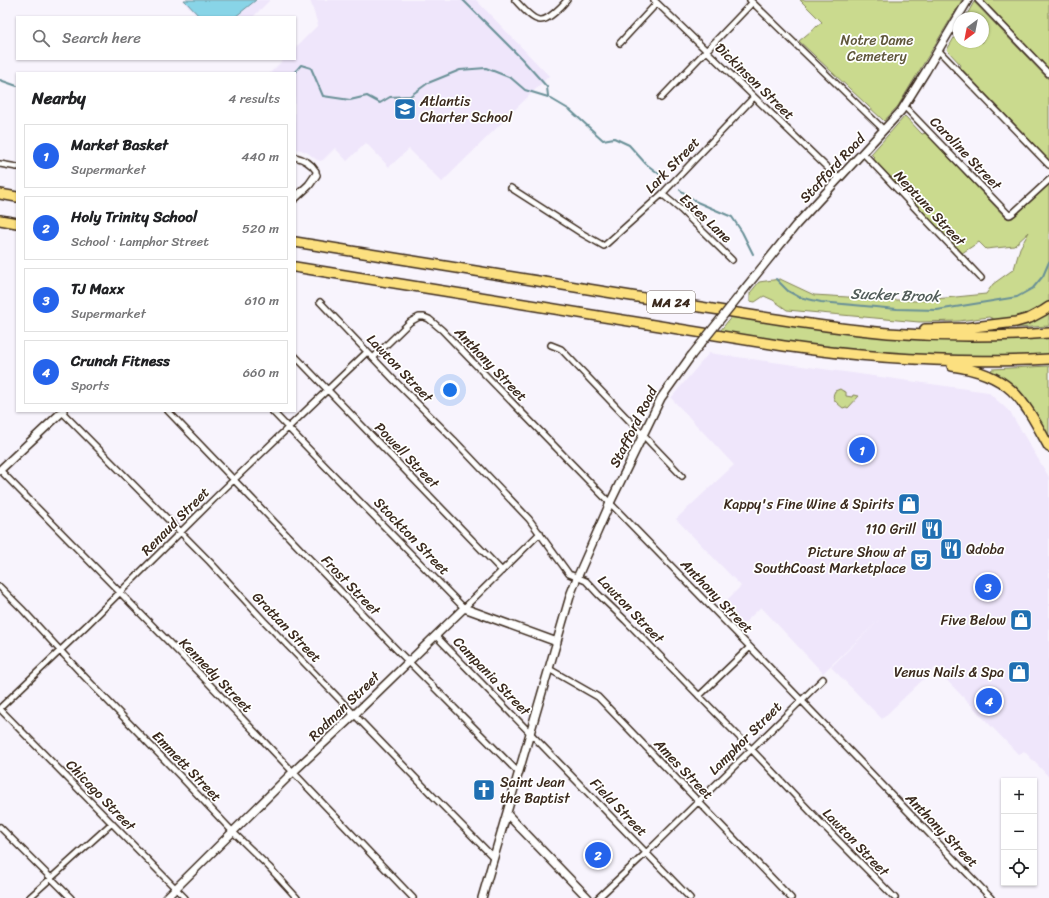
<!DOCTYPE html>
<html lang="en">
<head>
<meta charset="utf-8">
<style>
  body { margin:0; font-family:Sriracha,sans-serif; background:#f6f6f6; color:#202124 }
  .controls { position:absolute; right:12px; bottom:12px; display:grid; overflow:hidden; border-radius:0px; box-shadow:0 1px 3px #0004 }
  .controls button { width:36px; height:36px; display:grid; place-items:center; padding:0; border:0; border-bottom:1px solid #e0e0e0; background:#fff; color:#202124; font:20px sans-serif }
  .compass { position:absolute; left:953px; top:12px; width:36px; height:36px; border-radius:50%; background:#fff; box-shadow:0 1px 3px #0004; rotate:212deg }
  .you { position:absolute; left:450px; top:390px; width:14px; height:14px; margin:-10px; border:3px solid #fff; border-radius:50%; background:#1a73e8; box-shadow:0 0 0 6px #1a73e833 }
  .badge { display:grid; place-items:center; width:26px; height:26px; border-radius:50%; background:#2563eb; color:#fff; font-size:13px; font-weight:700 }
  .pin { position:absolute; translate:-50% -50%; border:2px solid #fff; box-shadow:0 1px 4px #0006 }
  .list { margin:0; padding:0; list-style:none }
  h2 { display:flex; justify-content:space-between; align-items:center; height:52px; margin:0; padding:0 16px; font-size:17px }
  h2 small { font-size:13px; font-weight:400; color:#757577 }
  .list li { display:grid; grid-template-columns:26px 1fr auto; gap:12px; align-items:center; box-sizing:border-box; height:64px; margin:0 8px 8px; padding:0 8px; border:1px solid #e0e0e0; border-radius:0px }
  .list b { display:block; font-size:15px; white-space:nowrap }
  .list p { margin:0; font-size:13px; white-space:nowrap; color:#757577 }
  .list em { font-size:13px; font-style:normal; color:#757577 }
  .icon { flex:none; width:22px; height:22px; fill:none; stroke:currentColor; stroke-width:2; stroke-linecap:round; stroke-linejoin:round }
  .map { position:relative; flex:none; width:1049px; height:898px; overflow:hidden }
  .search { position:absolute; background:#fff; box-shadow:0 1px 3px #0004; left:16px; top:16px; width:280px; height:44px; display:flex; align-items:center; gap:10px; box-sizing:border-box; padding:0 14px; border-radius:0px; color:#757577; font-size:15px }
  .panel { position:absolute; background:#fff; box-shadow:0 1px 3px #0004; left:16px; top:72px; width:280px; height:340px; border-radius:0px }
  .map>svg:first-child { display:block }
  .built { fill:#efe6fb }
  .green { fill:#cada8e; stroke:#828256 }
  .water { fill:#88d4e7; stroke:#699097 }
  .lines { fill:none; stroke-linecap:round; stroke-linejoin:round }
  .stream { stroke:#699097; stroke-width:2 }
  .street-casing { stroke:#3b2a1e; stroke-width:8 }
  .secondary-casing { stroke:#3b2a1e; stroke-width:10 }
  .highway-casing { stroke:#3b2a1e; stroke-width:12 }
  .street { stroke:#fff; stroke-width:5 }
  .secondary { stroke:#fff; stroke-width:7 }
  .highway { stroke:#fce080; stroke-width:9 }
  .secondary-bridge-casing { stroke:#3b2a1e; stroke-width:10; stroke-linecap:butt }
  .secondary-bridge { stroke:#fff; stroke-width:7 }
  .labels { text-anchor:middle; stroke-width:3.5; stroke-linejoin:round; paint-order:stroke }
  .shield { fill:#fff; stroke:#766a62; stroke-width:1 }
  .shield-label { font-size:13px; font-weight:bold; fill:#3b2a1e }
  .park-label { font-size:14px; fill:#5f563a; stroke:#fff }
  .street-label { font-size:14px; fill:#3b2a1e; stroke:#fff }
  .poi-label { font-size:14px; fill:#3b2a1e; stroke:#fff; text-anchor:end }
  .water-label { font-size:15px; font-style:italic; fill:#525d5a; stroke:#fff }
</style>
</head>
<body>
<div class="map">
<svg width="1049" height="898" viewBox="0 0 1049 898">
  <rect width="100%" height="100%" fill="#f8f4fd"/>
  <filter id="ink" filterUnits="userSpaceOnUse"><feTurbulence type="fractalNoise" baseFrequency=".025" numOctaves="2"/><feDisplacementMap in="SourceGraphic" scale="8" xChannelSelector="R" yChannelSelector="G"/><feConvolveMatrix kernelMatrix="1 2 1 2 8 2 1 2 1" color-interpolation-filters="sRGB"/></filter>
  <g filter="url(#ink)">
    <path class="built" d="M182,0H270L253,17H198Z
      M310,0H476L549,76L442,182L409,149L389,167L366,143L347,161L335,148L323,160L320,161L317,160L308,153L301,150L295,149V73H270L284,59H295V48L318,25Z
      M709,353L988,392L1010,412L1049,477V777L1024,751L1019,755L935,668L882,719L831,667L881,618L823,673L761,607L739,628L720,607L741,586L676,519L734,465L671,398Z"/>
    <path class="green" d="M800,0H962L898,106L884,121L799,41L822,22Z
      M983,0H1049V69Z
      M974,2L1049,80V160L960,67L961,65L947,50L959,29V42H983V18H965Z
      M905,116L922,134L926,133L1005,217L1009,219L1013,218L1049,183V302L1035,311L1023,317L998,321L989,317L959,321L919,322L787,310L773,300L764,296L755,302L750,301V293L759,282L780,279L814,295L915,301L986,294L993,284L1014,269L1020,248L1029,232L1014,246L986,249L979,242L962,253L873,159L874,157L871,154Z
      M1049,311V326L1016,328V325Z
      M732,316L977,340L1049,338V355C1008,357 966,358 925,356C856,353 788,342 720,331Z
      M1049,366V440L1004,380L991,371L992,369Z
      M840,389L843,391L846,392V396L852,397L853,395L859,396L848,408L846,407L843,408C837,403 830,399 835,391Z"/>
    <path class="water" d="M184,0H256L235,17H200Z"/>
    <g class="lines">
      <path class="stream" d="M463,0L521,58L547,87L548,96
        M294,73L301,65L311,68L323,96L350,100L367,96L380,103L390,97L410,96L428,83L460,70L486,68L511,78L525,90L548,97L570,110L603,140L614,138L629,145L646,164L666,179
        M0,80L17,86
        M680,190L697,202L732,217L742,232L753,254
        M776,279L788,291L799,297L821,302L897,309L937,310L1017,297L1033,288L1043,276L1049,262"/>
      <g class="street-casing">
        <path id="street" d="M515,0C520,5 532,20 540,20C548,21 562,6 567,0
          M654,0L839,179
          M750,0L884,130
          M978,0L1049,74
          M620,43L657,3
          M938,50L1049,165
          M661,98L752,3
          M904,106L1009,215H1010L1013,213L1049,180
          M863,153L981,278
          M295,157C304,159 311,163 316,171V175
          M0,164L17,167
          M511,188L581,233L604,246L662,194L754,97
          M662,194L681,210L732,260
          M320,302L394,380L454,440L529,519L569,574L586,581L598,594L625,620L751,749L824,826L895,898
          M551,345L561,349L682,476
          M295,356L502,571
          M373,358L410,322L419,317H424L429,319L442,330L469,358L750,647L991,898
          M168,411L395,648L519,773
          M272,411L326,467L464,608L540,533
          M62,412L210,562L264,621L432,795L494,858
          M0,470L199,673L293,772L413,898
          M0,587L22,609L80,672L182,778L233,832L269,867L297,898
          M436,636L690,898
          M549,669L598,697L791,898
          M699,696L750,647
          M0,708L87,625L220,493L367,352
          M0,709L185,898
          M0,827L71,898
          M29,898L112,823
          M598,898L646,853L823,679"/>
      </g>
      <g class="secondary-casing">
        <path id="secondary" d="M295,198L309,185L316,175
          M739,296L796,225L901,111L926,71L968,0
          M0,470L63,411
          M507,814L588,898
          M166,898L293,772L355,714L464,608L557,642
          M482,898L571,593L577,578L610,503L661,398L691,356"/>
      </g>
      <g class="highway-casing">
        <path id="highway" d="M0,194L17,197
          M0,220L17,223
          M295,242C413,261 532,280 650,299C729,311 808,326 888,333C942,337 996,337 1049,333
          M295,267L784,346C874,359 958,364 1049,359
          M925,329L965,328L1016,322L1030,318L1043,311L1049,307
          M952,366C1011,374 1023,399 1049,447"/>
      </g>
      <use href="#street" class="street"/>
      <use href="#secondary" class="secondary"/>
      <use href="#highway" class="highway"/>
      <g class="secondary-bridge-casing">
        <path id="secondary-bridge" d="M691,356L739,296"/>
      </g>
      <use href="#secondary-bridge" class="secondary-bridge"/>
    </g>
  </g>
  <defs>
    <g id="school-square" transform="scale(1.15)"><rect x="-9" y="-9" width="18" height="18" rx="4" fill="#1f6fb2" stroke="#fff"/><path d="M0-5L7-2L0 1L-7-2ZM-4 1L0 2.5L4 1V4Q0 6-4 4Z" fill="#fff"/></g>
    <g id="shop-square" transform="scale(1.15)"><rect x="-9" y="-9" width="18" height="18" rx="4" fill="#1f6fb2" stroke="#fff"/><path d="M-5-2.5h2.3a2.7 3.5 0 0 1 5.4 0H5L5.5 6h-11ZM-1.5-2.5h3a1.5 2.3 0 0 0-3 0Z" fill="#fff"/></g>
    <g id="restaurant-square" transform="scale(1.15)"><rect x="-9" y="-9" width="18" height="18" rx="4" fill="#1f6fb2" stroke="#fff"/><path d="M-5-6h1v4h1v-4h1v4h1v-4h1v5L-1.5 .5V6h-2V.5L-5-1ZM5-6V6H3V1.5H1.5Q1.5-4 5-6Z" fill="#fff"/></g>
    <g id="theatre-square" transform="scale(1.15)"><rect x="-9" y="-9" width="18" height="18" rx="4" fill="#1f6fb2" stroke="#fff"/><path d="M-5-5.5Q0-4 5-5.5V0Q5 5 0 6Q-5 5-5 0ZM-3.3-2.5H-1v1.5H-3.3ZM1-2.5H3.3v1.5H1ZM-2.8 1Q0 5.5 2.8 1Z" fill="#fff"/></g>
    <g id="church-square" transform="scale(1.15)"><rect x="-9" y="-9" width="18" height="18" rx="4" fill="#1f6fb2" stroke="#fff"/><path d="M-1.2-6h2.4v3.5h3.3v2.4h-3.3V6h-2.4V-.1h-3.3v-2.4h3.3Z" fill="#fff"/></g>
  </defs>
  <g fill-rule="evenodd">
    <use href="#school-square" x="405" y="109"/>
    <use href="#shop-square" x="909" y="504"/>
    <use href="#restaurant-square" x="932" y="529"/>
    <use href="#restaurant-square" x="951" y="549"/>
    <use href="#theatre-square" x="921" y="560"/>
    <use href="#shop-square" x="1021" y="620"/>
    <use href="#shop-square" x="1019" y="672"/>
    <use href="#church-square" x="484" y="790"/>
  </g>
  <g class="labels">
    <rect class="shield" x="647" y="291" width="48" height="22" rx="3"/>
    <g class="shield-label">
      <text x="671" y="307">MA 24</text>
    </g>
    <g class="park-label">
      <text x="877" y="45">Notre Dame<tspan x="877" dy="16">Cemetery</tspan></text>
    </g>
    <g class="street-label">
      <text transform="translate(755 81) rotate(44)" y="5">Dickinson Street</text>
      <text transform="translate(966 153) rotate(46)" y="5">Caroline Street</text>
      <text transform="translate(672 165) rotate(-46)" y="5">Lark Street</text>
      <text transform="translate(832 168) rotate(-47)" y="5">Stafford Road</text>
      <text transform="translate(930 208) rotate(47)" y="5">Neptune Street</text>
      <text transform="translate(706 218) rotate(43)" y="5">Estes Lane</text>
      <text transform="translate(491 364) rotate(46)" y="5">Anthony Street</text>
      <text transform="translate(400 368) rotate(46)" y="5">Lawton Street</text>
      <text transform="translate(633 427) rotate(-63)" y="5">Stafford Road</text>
      <text transform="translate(407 455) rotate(46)" y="5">Powell Street</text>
      <text transform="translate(175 521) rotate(-45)" y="5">Renaud Street</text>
      <text transform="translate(412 536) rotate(46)" y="5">Stockton Street</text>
      <text transform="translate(351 585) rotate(46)" y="5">Frost Street</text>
      <text transform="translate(717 596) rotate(46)" y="5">Anthony Street</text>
      <text transform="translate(631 609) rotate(46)" y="5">Lawton Street</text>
      <text transform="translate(287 627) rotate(46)" y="5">Grattan Street</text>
      <text transform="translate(216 675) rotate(46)" y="5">Kennedy Street</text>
      <text transform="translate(492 676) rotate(46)" y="5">Campania Street</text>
      <text transform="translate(344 706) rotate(-44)" y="5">Rodman Street</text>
      <text transform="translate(745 738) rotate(-45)" y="5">Lamphor Street</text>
      <text transform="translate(187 766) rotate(46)" y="5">Emmett Street</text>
      <text transform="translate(684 769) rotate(46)" y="5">Ames Street</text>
      <text transform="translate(101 795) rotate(46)" y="5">Chicago Street</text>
      <text transform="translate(619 807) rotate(46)" y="5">Field Street</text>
      <text transform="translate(942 830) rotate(46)" y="5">Anthony Street</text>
      <text transform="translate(856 842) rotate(46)" y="5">Lawton Street</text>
    </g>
    <g class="poi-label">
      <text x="420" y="106" text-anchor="start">Atlantis<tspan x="420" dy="16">Charter School</tspan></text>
      <text x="894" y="509">Kappy's Fine Wine &amp; Spirits</text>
      <text x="916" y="534">110 Grill</text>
      <text x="966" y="554" text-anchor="start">Qdoba</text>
      <text x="906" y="557">Picture Show at<tspan x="906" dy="16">SouthCoast Marketplace</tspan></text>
      <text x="1006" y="625">Five Below</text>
      <text x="1004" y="677">Venus Nails &amp; Spa</text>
      <text x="500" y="787" text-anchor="start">Saint Jean<tspan x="500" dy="16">the Baptist</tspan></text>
    </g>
    <g class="water-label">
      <text transform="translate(895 295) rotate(2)" y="5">Sucker Brook</text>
    </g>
  </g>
</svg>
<div class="controls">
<button>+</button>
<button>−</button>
<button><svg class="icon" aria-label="locate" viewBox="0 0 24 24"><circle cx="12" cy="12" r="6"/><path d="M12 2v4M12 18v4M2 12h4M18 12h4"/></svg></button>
</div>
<svg class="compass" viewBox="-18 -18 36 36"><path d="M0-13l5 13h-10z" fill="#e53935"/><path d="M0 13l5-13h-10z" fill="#757577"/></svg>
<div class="you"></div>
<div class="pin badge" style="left:862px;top:450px">1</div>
<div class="pin badge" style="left:598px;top:855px">2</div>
<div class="pin badge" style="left:988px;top:587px">3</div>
<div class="pin badge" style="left:989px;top:701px">4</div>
<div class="search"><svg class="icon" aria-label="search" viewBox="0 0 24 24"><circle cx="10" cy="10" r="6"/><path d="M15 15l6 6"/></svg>Search here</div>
<section class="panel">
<h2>Nearby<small>4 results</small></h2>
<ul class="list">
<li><span class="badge">1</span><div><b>Market Basket</b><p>Supermarket</p></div><em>440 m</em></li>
<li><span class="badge">2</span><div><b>Holy Trinity School</b><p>School · Lamphor Street</p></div><em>520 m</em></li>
<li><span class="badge">3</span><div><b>TJ Maxx</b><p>Supermarket</p></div><em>610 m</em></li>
<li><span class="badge">4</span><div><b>Crunch Fitness</b><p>Sports</p></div><em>660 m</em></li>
</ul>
</section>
</div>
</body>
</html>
